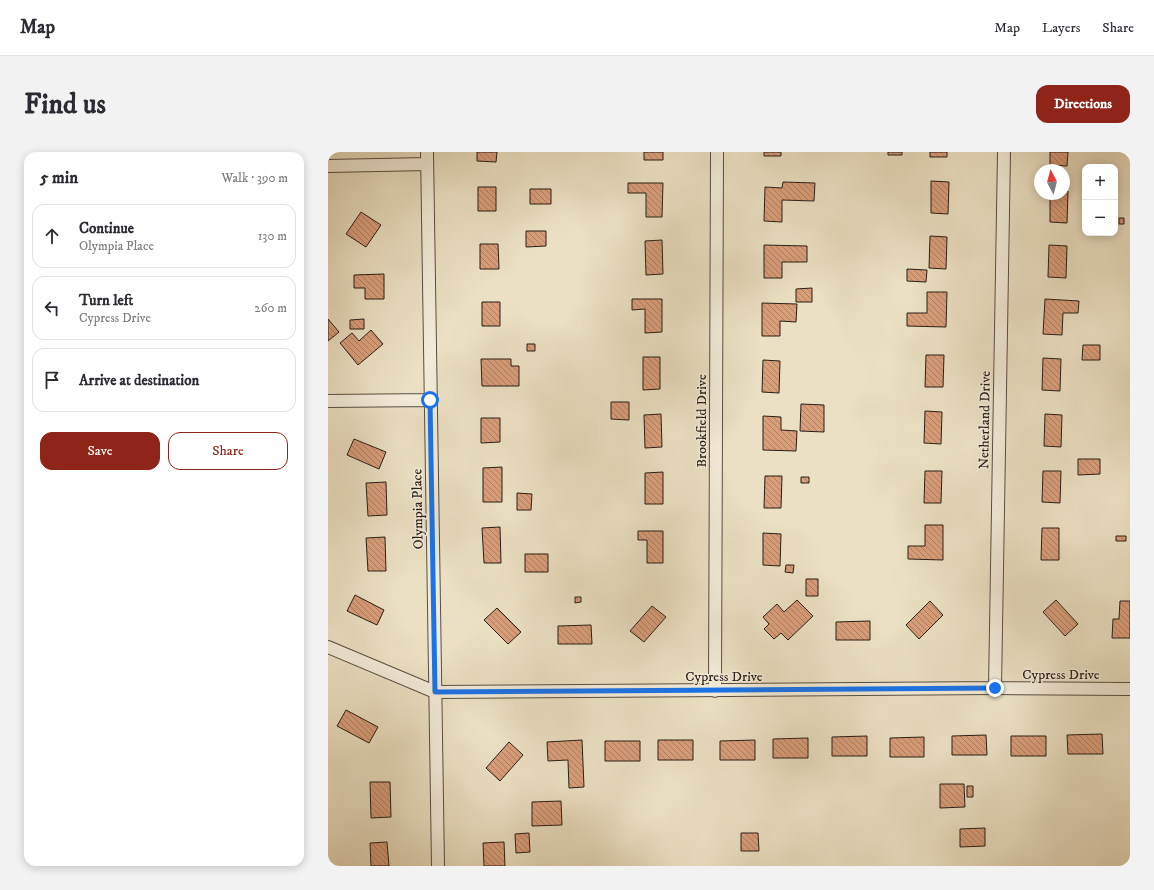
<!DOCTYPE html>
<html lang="en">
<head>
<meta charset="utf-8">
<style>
  body { margin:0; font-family:"IM FELL DW Pica",serif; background:#f2f2f3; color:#2b2b33 }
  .controls { position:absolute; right:12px; top:12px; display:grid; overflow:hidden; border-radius:8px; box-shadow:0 2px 10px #0003 }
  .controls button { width:36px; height:36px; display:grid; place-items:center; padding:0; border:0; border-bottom:1px solid #e1e1e2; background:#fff; color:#2b2b33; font:20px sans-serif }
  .compass { position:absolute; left:706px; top:12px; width:36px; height:36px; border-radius:50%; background:#fff; box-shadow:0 2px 10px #0003; rotate:353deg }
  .stop { position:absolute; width:12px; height:12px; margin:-9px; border:3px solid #1a73e8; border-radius:50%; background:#fff }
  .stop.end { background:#1a73e8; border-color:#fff; box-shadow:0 1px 4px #0008 }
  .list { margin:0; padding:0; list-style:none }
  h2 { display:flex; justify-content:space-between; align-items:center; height:52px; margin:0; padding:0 16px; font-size:17px }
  h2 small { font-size:13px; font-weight:400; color:#7c7c81 }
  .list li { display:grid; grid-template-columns:26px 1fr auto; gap:12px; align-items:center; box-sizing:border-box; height:64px; margin:0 8px 8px; padding:0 8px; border:1px solid #e1e1e2; border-radius:12px }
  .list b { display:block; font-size:15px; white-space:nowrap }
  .list p { margin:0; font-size:13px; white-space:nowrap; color:#7c7c81 }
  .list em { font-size:13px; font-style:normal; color:#7c7c81 }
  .actions { display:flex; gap:8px; padding:12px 16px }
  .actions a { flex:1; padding:9px 0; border:1px solid #8f2418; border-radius:12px; text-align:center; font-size:14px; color:#8f2418 }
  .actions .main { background:#8f2418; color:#fff }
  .icon { flex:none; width:22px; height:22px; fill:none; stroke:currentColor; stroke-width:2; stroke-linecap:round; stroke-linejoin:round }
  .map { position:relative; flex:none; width:802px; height:714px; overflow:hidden; border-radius:12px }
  header { display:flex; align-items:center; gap:24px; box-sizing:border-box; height:56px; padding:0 20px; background:#fff; border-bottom:1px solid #e1e1e2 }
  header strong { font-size:19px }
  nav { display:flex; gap:22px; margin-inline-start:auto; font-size:14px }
  .intro { display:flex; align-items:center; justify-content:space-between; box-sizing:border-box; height:96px; padding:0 24px }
  h1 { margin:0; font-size:28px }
  .button { padding:10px 18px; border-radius:12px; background:#8f2418; color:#fff; font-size:14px; font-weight:700 }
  main { display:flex; gap:24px; padding:0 24px }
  aside { flex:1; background:#fff; border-radius:12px; box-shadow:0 2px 10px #0003 }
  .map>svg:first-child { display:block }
  .building { fill:url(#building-back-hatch); stroke:#281d16 }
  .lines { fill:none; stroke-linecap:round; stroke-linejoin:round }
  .street-casing { stroke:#594e41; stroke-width:14 }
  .street { stroke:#f2ebd8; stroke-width:12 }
  .route { stroke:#1a73e8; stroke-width:5 }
  .labels { text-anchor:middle; stroke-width:3; stroke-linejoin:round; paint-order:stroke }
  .street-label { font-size:14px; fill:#281d16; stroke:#f2ebd8 }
</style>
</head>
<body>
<header>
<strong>Map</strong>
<nav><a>Map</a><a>Layers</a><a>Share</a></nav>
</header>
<div class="intro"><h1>Find us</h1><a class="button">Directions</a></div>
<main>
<aside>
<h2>5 min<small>Walk · 390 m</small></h2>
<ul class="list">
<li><svg class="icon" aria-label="ahead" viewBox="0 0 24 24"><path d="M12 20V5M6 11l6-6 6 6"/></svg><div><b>Continue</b><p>Olympia Place</p></div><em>130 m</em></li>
<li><svg class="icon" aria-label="left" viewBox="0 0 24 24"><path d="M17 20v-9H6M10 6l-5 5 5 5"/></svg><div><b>Turn left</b><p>Cypress Drive</p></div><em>260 m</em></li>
<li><svg class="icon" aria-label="arrive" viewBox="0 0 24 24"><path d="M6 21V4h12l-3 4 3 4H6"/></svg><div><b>Arrive at destination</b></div></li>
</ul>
<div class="actions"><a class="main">Save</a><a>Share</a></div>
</aside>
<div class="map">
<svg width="802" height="714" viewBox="0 0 802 714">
  <defs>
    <pattern id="building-back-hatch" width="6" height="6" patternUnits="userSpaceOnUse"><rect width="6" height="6" fill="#d99e7a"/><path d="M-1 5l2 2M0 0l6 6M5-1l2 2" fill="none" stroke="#b08063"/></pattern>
  </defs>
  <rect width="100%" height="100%" fill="#ebe0c3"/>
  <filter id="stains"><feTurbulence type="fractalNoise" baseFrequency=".005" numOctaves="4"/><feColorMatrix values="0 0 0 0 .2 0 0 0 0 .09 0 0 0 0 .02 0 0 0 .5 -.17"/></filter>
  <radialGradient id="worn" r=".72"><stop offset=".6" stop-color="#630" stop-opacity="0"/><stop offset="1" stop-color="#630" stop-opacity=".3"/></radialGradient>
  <path class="building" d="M149,0H169L168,10L149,9Z
    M316,0H335V8H316Z
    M436,0H453V4H436Z
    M560,0H574V3H560Z
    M602,0H619V5H602Z
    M722,0H740L739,14L722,13Z
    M603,29L621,30L620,62L603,61Z
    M455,30L487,31L486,49L454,48V70L436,69L437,35L454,36Z
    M300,31H335L334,65H318V41H300Z
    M150,35H168V59H150Z
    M202,37H223V52H202Z
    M736,39H740L739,71L722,70V42H736Z
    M33,60L53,73L38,95L18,82Z
    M791,66H796V72H791Z
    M198,79H218V94L198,95Z
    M602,84L619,85L618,117L601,116Z
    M334,88L335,122L318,123L317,89Z
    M152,92H170L171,117H152Z
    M436,93L479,94V110H454V126H436Z
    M721,93L739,94L738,126L720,125Z
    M579,117L599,118L598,130L579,129Z
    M56,122V147H37V136H26V123Z
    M484,136V150H468V137Z
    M599,140H619L618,175L579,174V161H599Z
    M304,147H334V180L317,181V157L304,158Z
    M717,147L751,149L750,161H735L734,183L715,182Z
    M154,150H172V174H154Z
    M434,151L469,152L468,170L452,169V184H434Z
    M0,167L11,180L0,189Z
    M36,167V177H22V168Z
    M43,178L55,192L30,213L12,191L24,181L31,189Z
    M199,192H207V199H199Z
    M755,193H772V208H754Z
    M598,203H616L615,235H597Z
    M315,205H332V237L315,238Z
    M715,206L733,207L732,239L714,238Z
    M153,207H183V214H191V234H154Z
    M435,208L452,209L451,241L434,240Z
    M283,250H301V268L283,267Z
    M473,252L496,253V280L472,279Z
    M597,259L614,260L613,292L596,291Z
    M333,262L334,295L317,296L316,263Z
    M717,262L734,263L733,295L716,294Z
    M435,264L453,265V278L469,279L468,299L435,298Z
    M153,266H172V290L153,291Z
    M26,287L58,300L51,317L19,303Z
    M750,307H772V322L750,323Z
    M174,315V350H155V316Z
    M597,319H614L613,351H596Z
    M715,319H733L732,351L714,350Z
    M335,320V352H317V321Z
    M437,324H454L453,356H436Z
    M473,325H481V331H473Z
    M58,330L59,363L40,364L38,331Z
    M189,341L204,342L203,358H189Z
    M597,373H615V408L580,407V394H597Z
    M172,375L173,411H156L154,376Z
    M714,376H731V408H713Z
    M310,379H335V411H319V388H310Z
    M435,381L453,382L452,414L435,413Z
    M788,384H798V389H788Z
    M57,385L58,419H40L38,386Z
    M197,402H220V420H197Z
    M458,413H466L465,421L457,420Z
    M478,427H490V444H478Z
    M27,443L56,458L49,473L19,459Z
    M247,445H253V450L247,451Z
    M469,448L485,464L460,488L453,481L446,487L436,477L441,472L435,465L449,452L456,460Z
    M728,448L750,472L737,484L715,460Z
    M602,449L615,463L591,487L578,473Z
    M792,449H802V486H784L785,467H791Z
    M324,454L338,465L316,490L302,479Z
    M169,456L193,480L180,492L156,468Z
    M542,469V488H508V470Z
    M263,473L264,492H230V474Z
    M18,558L50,575L41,591L9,574Z
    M774,582L775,602H740L739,583Z
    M658,583L659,603H624V584Z
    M539,584V604H504V585Z
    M683,584H718V604H683Z
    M596,585V605H562V586Z
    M480,586V606H445V587Z
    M254,588L256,635L241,636L240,608L220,609L219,590Z
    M330,588H365V608H330Z
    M427,588V608H392V589Z
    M277,589H312V609H277Z
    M181,590L195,603L172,629L158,616Z
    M42,630H62L63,665L43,666Z
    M612,632H636L637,655L612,656Z
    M639,634H645V645H639Z
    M233,649L234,673L204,674V650Z
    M657,676V694L632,695V677Z
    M201,681L202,700L188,701L187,682Z
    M413,681H430L431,699H413Z
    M59,690L61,714H43L42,691Z
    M176,690L177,714H156L155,691Z"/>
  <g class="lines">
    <g class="street-casing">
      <path id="street" d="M99,0L110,714
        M0,14L99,12
        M0,249L102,248
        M0,495L107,540L667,536L802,537
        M667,536L676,0
        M387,539L389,0"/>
    </g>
    <use href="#street" class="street"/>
  </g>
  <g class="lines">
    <path class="route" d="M102,248L107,540L667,536"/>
  </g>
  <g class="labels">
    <g class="street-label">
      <text transform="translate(656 268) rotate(-89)" y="5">Netherland Drive</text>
      <text transform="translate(373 269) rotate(-90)" y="5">Brookfield Drive</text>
      <text transform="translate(89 357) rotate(-91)" y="5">Olympia Place</text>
      <text x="733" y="527">Cypress Drive</text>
      <text x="396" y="529">Cypress Drive</text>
    </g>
  </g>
  <rect width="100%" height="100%" filter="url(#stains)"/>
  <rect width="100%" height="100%" fill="url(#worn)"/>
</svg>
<div class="controls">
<button>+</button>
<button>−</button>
</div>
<svg class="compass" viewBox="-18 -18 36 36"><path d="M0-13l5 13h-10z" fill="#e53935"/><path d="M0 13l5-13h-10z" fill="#7c7c81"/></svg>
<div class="stop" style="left:102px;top:248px"></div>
<div class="stop end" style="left:667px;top:536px"></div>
</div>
</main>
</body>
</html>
